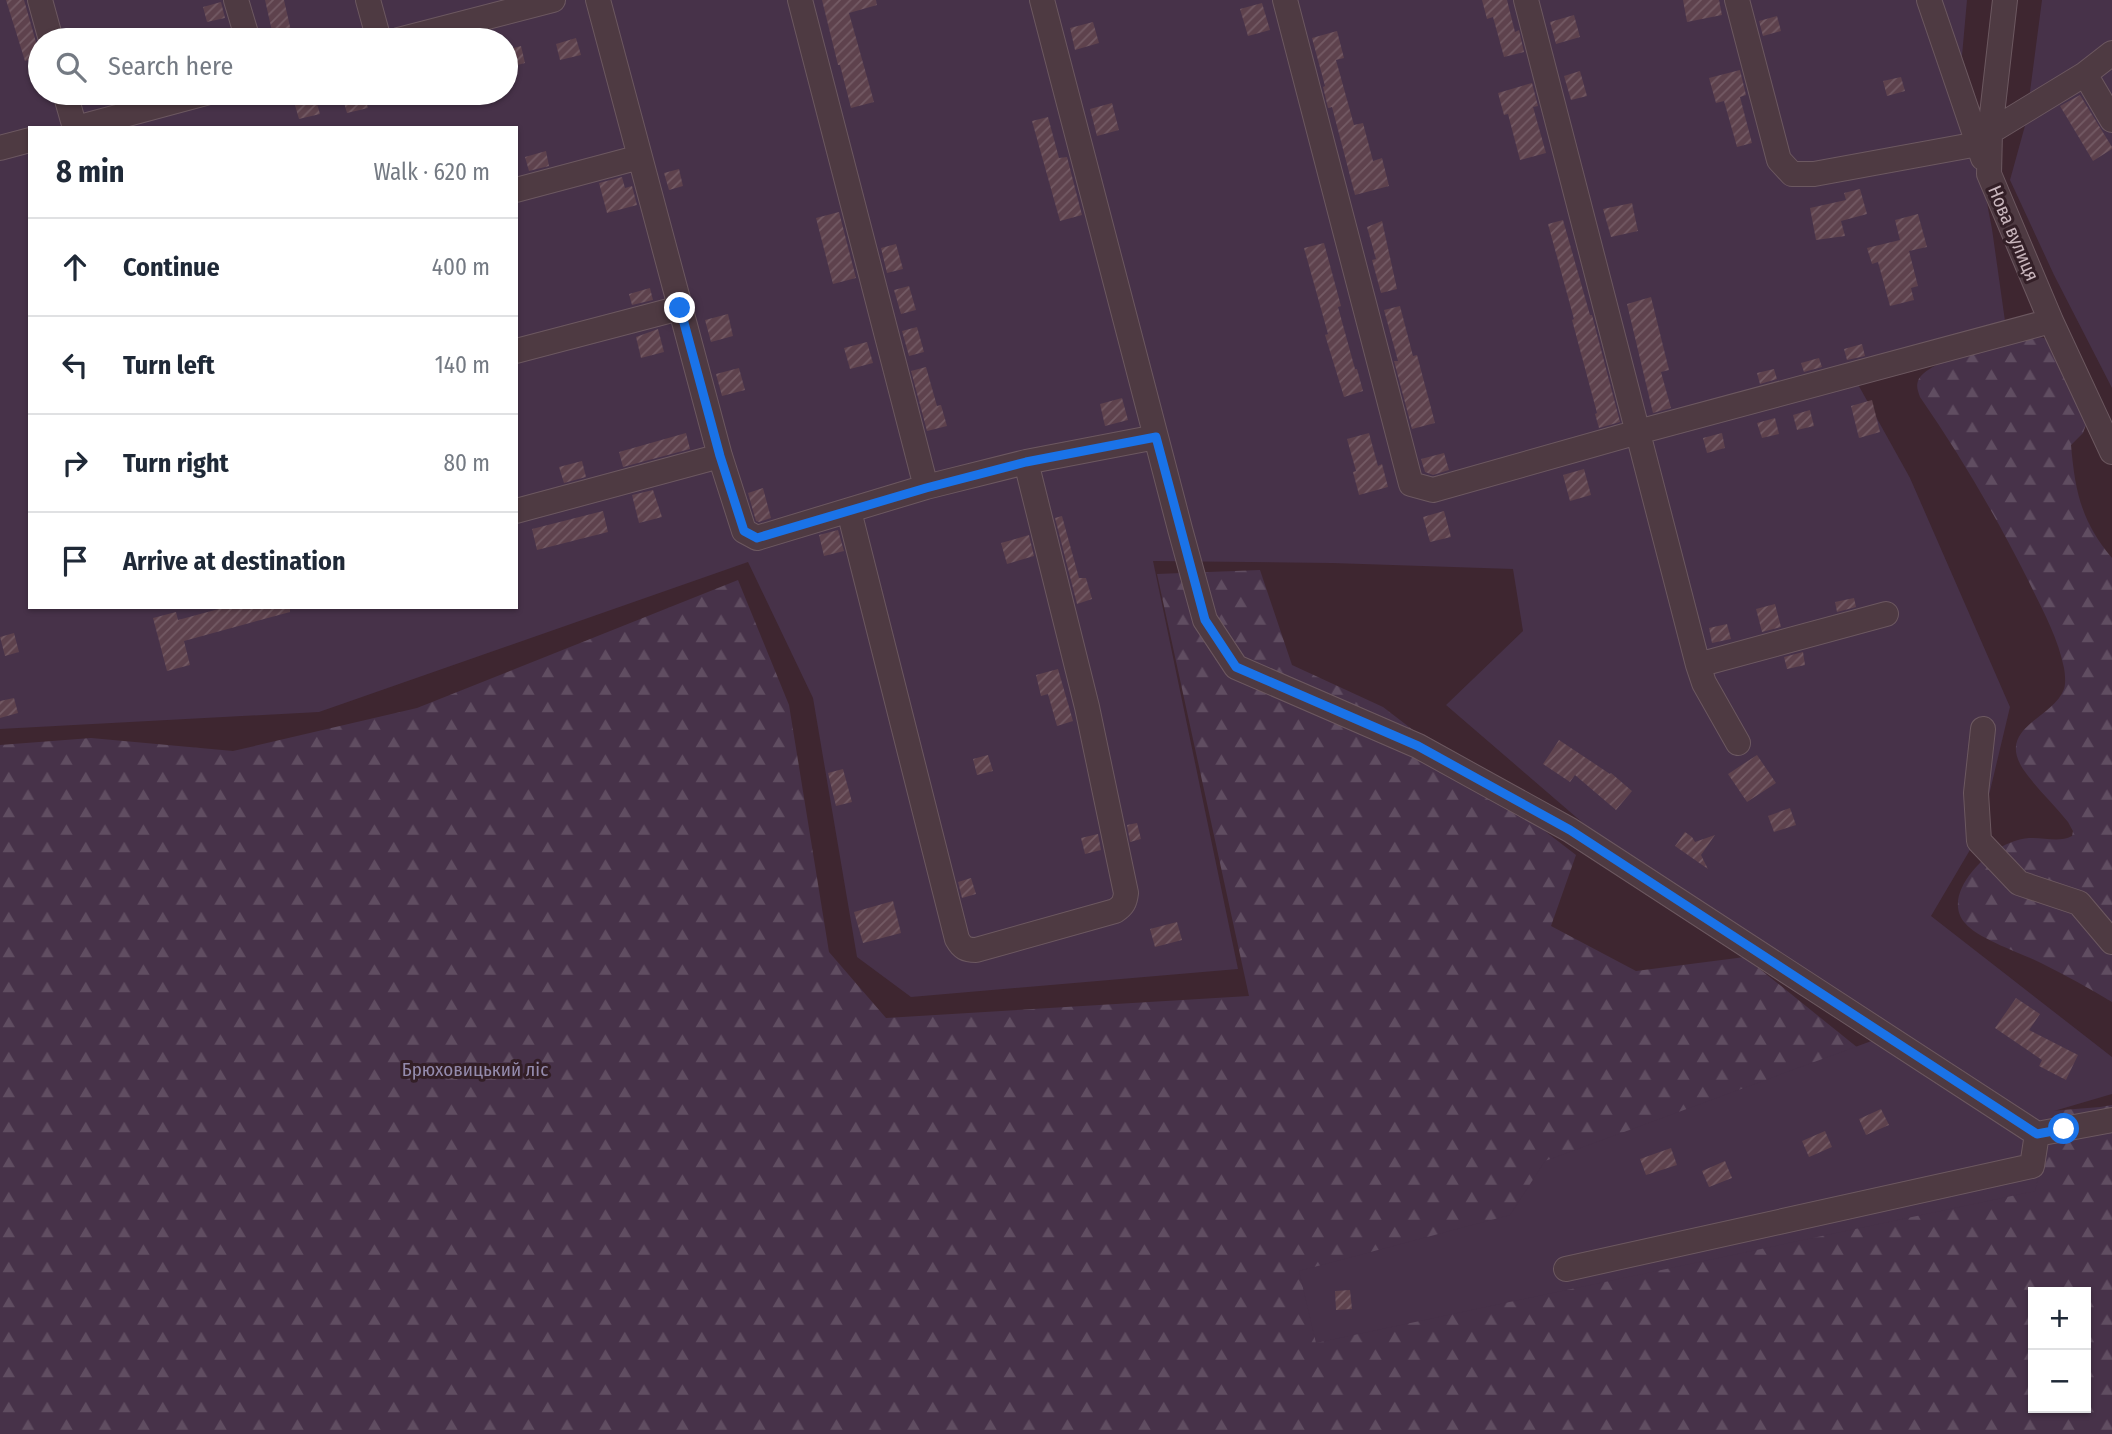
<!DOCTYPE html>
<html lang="en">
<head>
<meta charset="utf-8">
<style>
  body { margin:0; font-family:"Fira Sans Condensed",sans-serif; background:#f6f6f7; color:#1f2937 }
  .controls { position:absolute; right:21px; bottom:21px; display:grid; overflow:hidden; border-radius:0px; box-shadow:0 2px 5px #0004 }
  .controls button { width:63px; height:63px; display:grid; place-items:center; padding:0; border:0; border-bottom:2px solid #e0e1e3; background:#fff; color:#1f2937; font:35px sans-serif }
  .stop { position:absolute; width:21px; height:21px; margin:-16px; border:5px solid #1a73e8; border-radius:50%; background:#fff }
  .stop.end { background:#1a73e8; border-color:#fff; box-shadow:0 2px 7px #0008 }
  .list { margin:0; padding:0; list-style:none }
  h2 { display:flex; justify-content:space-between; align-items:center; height:91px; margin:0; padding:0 28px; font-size:30px }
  h2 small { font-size:23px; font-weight:400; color:#747a83 }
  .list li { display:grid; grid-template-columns:46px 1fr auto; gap:21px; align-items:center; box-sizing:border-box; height:98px; padding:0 28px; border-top:2px solid #e0e1e3 }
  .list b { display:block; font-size:26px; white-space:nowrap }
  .list em { font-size:23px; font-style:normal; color:#747a83 }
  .icon { flex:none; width:38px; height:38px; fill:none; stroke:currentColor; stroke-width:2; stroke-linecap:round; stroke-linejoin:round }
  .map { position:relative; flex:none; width:2112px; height:1434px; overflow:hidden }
  .search { position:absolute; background:#fff; box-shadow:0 2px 5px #0004; left:28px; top:28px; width:490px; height:77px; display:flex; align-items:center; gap:18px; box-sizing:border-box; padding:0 24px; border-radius:38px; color:#747a83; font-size:26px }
  .panel { position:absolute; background:#fff; box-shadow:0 2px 5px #0004; left:28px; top:126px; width:490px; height:483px; border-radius:0px }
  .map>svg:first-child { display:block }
  .forest { fill:url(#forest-firs); fill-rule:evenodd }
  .green { fill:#473249; fill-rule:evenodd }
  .building { fill:url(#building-hatch) }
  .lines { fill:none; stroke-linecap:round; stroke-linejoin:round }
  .minor-casing { stroke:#6c5860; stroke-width:26 }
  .minor { stroke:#4e3a42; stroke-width:24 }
  .route { stroke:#1a73e8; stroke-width:9 }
  .labels { text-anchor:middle; stroke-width:6; stroke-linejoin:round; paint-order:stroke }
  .street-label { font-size:19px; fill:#c9b6bd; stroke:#331f27 }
  .park-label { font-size:19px; fill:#948bad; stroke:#331f27 }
</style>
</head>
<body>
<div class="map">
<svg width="2112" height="1434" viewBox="0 0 2112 1434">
  <defs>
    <pattern id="forest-firs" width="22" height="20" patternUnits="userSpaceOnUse" patternTransform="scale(1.75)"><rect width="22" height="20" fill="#473249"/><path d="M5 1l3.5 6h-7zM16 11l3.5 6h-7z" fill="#604d61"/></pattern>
    <pattern id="building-hatch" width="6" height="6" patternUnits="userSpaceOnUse" patternTransform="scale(1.75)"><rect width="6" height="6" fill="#5e424d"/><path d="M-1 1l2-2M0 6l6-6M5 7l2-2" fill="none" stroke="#745b65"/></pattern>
  </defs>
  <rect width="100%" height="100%" fill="#3e2630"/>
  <path class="forest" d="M2032,335L2044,338L2054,345L2088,419L2083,433L2071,445C2075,491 2081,521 2112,558V1002C2089,988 2065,975 2041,963C2021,953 1978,939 1965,923C1943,898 1977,861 1999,848C2008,843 2018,839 2029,838C2043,837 2059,843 2072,836L2073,831L2068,822C2054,804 2036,788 2023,769C1996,727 2053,719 2064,689C2066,684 2065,673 2064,668C2058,637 2041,607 2028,580C1996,516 1960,455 1920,397C1918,391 1916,387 1918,381C1926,359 2008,342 2032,335Z
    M1260,570L1292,665L1383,707L1576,855L1551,926L1636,971L1745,957L1868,1056L1979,1117L2100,1107L2112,1105V1434H0V745L91,738L233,751L417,708L738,580L789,705L829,952L886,1018L1249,996L1157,574ZM2033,1292H2086V1408H2033Z"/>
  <path class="green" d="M0,0H1967L1961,67L1992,229L2005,321L1855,379L1910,478L2010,707L1980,833L1931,916L2112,1057V1094L2054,1111L2035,1191L1316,1343L1299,1271L1510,1215L1545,1161L1896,1032L1634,867L1446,705L1523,631L1513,569L1332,563L1153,561L1238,969L911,997L857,957L813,698L748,562L319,712L0,729ZM40,40H506V93H40ZM30,128H516V607H30Z
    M2042,0H2112V388L2054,275L2010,180L2026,122Z"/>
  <path class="building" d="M6,0H24L40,56L25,61Z
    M265,0H284L293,40H274Z
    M822,0H876L877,5L849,13L874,102L851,108L840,65H838Z
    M1482,0H1507L1515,32L1519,30L1524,52L1504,57L1493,17L1487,19Z
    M1683,0H1719L1722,15L1687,22Z
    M221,2L225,18L207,22L203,7Z
    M1262,3L1270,30L1248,36L1240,9Z
    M1574,15L1580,37L1556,44L1550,22Z
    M1777,16L1781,31L1763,36L1759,21Z
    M1093,22L1099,43L1075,50L1070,28Z
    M1337,31L1344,58L1336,60L1354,125L1363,123L1373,161L1382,158L1389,186L1355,195L1332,107L1328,108L1323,87L1325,86L1312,38Z
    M576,38L581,55L560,60L556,44Z
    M521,46L525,63L506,68V50Z
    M1740,70L1746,95L1740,97L1752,143L1737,147L1724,101L1716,103L1709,78Z
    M1580,71L1587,96L1571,100L1564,76Z
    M1901,77L1905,91L1887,96L1883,81Z
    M1532,83L1538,106L1533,107L1546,153L1520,160L1508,114L1504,115L1498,93Z
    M355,93H364L368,108L347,113L342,96Z
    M2080,95L2112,147V149L2093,161L2060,106Z
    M315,97L320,114L299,119L294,102Z
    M1112,103L1119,130L1097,136L1090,109Z
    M1048,117L1059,158L1067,157L1082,215L1060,221L1032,121Z
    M546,151L549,166L529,171L525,157Z
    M679,169L683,186L669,190L664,173Z
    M622,177L625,188L632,186L637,205L607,213L599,183Z
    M1860,189L1867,214L1841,221L1845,236L1816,240L1810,208L1846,200L1844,193Z
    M1632,203L1638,231L1611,237L1603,209Z
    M839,212L856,278L833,284L816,218Z
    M1918,214L1927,247L1909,251L1918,286L1911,288L1914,300L1890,306L1878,262L1872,264L1867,248L1900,240L1895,220Z
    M1563,220L1590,315H1592L1620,422L1599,428L1595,414L1597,413L1572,320L1574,319L1548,224Z
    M1382,221L1397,289L1381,293L1372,260L1376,259L1367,227Z
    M1324,243L1341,306L1338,307L1355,369H1357L1363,391L1344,397L1325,335L1328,334L1304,248Z
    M896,244L903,269L887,273L881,248Z
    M909,286L916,310L901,314L894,290Z
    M650,288L653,300L632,305L629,294Z
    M1651,297L1669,370L1661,372L1671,408L1653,413L1627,304Z
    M1400,306L1413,356L1417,355L1435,423L1412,429L1394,361H1398L1384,310Z
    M728,314L733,336L711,342L705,320Z
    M917,327L924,352L909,356L902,331Z
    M658,329L664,352L641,358L636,337Z
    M867,342L873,363L850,369L844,348Z
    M1862,344L1865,356L1847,360L1844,349Z
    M1819,358L1822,367L1804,372L1801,363Z
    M926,367L937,406L941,405L947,426L927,431L911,371Z
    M739,368L745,390L722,396L716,374Z
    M1774,369L1777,379L1760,384L1757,373Z
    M1122,398L1128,420L1105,426L1100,404Z
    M1872,400L1880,432L1859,438L1851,406Z
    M1810,410L1814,426L1797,430L1793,415Z
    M1775,418L1779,434L1762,438L1757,423Z
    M686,433L690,449L623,467L619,452Z
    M1369,433L1378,466L1382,464L1388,487L1359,495L1353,472L1356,471L1347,439Z
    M1722,433L1725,448L1707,453L1703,438Z
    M1444,453L1449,470L1433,475L1425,472L1421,459Z
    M582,461L586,477L564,483L559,467Z
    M1584,469L1591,495L1570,501L1563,475Z
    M763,488L771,518L759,522L756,521L748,493Z
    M653,490L662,517L639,523L632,495Z
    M603,511L608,532L537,550L532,529Z
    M1444,511L1451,537L1430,542L1423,517Z
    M1062,516L1079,578H1086L1092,599L1077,604L1055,518Z
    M838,530L844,551L824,556L819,535Z
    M1029,535L1034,556L1007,564L1001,543Z
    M1854,598L1856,607L1837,612L1835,602Z
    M1775,604L1781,627L1762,632L1756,609Z
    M226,607H290V612L184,641L190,665L167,671L153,618L176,612L178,620Z
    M1727,624L1731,639L1712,643L1709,628Z
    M14,633L19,652L5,656L0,637Z
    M1803,652L1805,665L1787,669L1784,657Z
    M1058,669L1073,721L1057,726L1048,694L1041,696L1036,675Z
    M14,698L18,713L0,718V701Z
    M1559,740L1610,774L1611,773L1632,791L1616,810L1575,775L1570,782L1543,764Z
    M988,755L993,771L977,775L973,759Z
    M1757,755L1776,783L1747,802L1728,774Z
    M843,769L852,802L836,806L828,773Z
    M1790,808L1796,825L1774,832L1768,816Z
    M1137,823L1141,839L1130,842L1127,825Z
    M1685,832L1692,837L1695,842L1715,835L1701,855L1708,869L1675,846Z
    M1098,834L1101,850L1085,854L1081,838Z
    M971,878L976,894L962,898L958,882Z
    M893,901L901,933L863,943L854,912Z
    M1177,922L1182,940L1155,947L1150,929Z
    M2016,998L2040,1014L2029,1030L2078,1055L2066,1080L2039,1066L2042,1060L1995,1028Z
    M1881,1109L1889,1125L1866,1135L1859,1119Z
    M1825,1131L1832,1147L1809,1157L1802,1141Z
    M1671,1148L1677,1165L1646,1175L1640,1159Z
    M1725,1161L1732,1178L1709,1187L1702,1171Z
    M1350,1290L1352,1309L1336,1310L1335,1291Z"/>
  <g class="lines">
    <g class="minor-casing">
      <path id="minor" d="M40,0L51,40
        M236,0L248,40
        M368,0L379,40
        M598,0L720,456L744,531L757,538L926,487
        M800,0L926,487L1026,462L1156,437
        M1042,0L1180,529L1205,620L1236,667L1418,746L1570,830L2037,1134
        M1285,0L1411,484L1433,490L1638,432L2051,321
        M1526,0L1698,665L1886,614
        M1737,0L1779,160L1792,174H1814L1978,144L1990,132L2085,74L2112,53
        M1929,0L1983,158
        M2005,0L1990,132L1989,174L2051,321L2112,452
        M398,40L553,0
        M2085,74L2112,120
        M65,93L75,128
        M76,128L206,93
        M0,148L30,140
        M516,190L640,157
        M516,351L680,308
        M516,511L720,456
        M849,511L957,939C962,948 966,950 976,950L1115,911C1123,906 1125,902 1126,893L1087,707L1026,462
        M1698,665L1704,683L1738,743
        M1983,729L1976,793L1979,841L2019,883L2079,903L2112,942
        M1566,1269L2032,1166L2037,1134L2112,1120"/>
    </g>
    <use href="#minor" class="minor"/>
  </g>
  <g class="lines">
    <path class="route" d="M680,308L720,456L744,531L757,538L926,488L1026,462L1156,437L1205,620L1236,667L1418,746L1570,830L2037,1134L2064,1129"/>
  </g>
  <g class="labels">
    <g class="street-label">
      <text transform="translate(2014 233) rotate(67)" y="7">Нова вулиця</text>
    </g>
    <g class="park-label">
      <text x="475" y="1076">Брюховицький ліс</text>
    </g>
  </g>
</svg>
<div class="controls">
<button>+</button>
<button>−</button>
</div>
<div class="stop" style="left:2064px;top:1129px"></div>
<div class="stop end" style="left:680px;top:308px"></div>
<div class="search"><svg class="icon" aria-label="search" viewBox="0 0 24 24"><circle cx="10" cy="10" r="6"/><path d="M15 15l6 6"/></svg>Search here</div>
<section class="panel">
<h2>8 min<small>Walk · 620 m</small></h2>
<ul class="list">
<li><svg class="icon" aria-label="ahead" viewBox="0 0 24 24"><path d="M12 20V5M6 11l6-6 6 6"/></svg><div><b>Continue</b></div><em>400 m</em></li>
<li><svg class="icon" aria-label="left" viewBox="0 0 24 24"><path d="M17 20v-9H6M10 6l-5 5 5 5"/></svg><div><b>Turn left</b></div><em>140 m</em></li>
<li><svg class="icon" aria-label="right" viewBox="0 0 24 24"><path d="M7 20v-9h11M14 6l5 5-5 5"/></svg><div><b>Turn right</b></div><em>80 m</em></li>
<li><svg class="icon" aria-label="arrive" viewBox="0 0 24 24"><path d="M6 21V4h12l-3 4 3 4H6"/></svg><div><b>Arrive at destination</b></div></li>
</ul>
</section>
</div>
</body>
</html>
